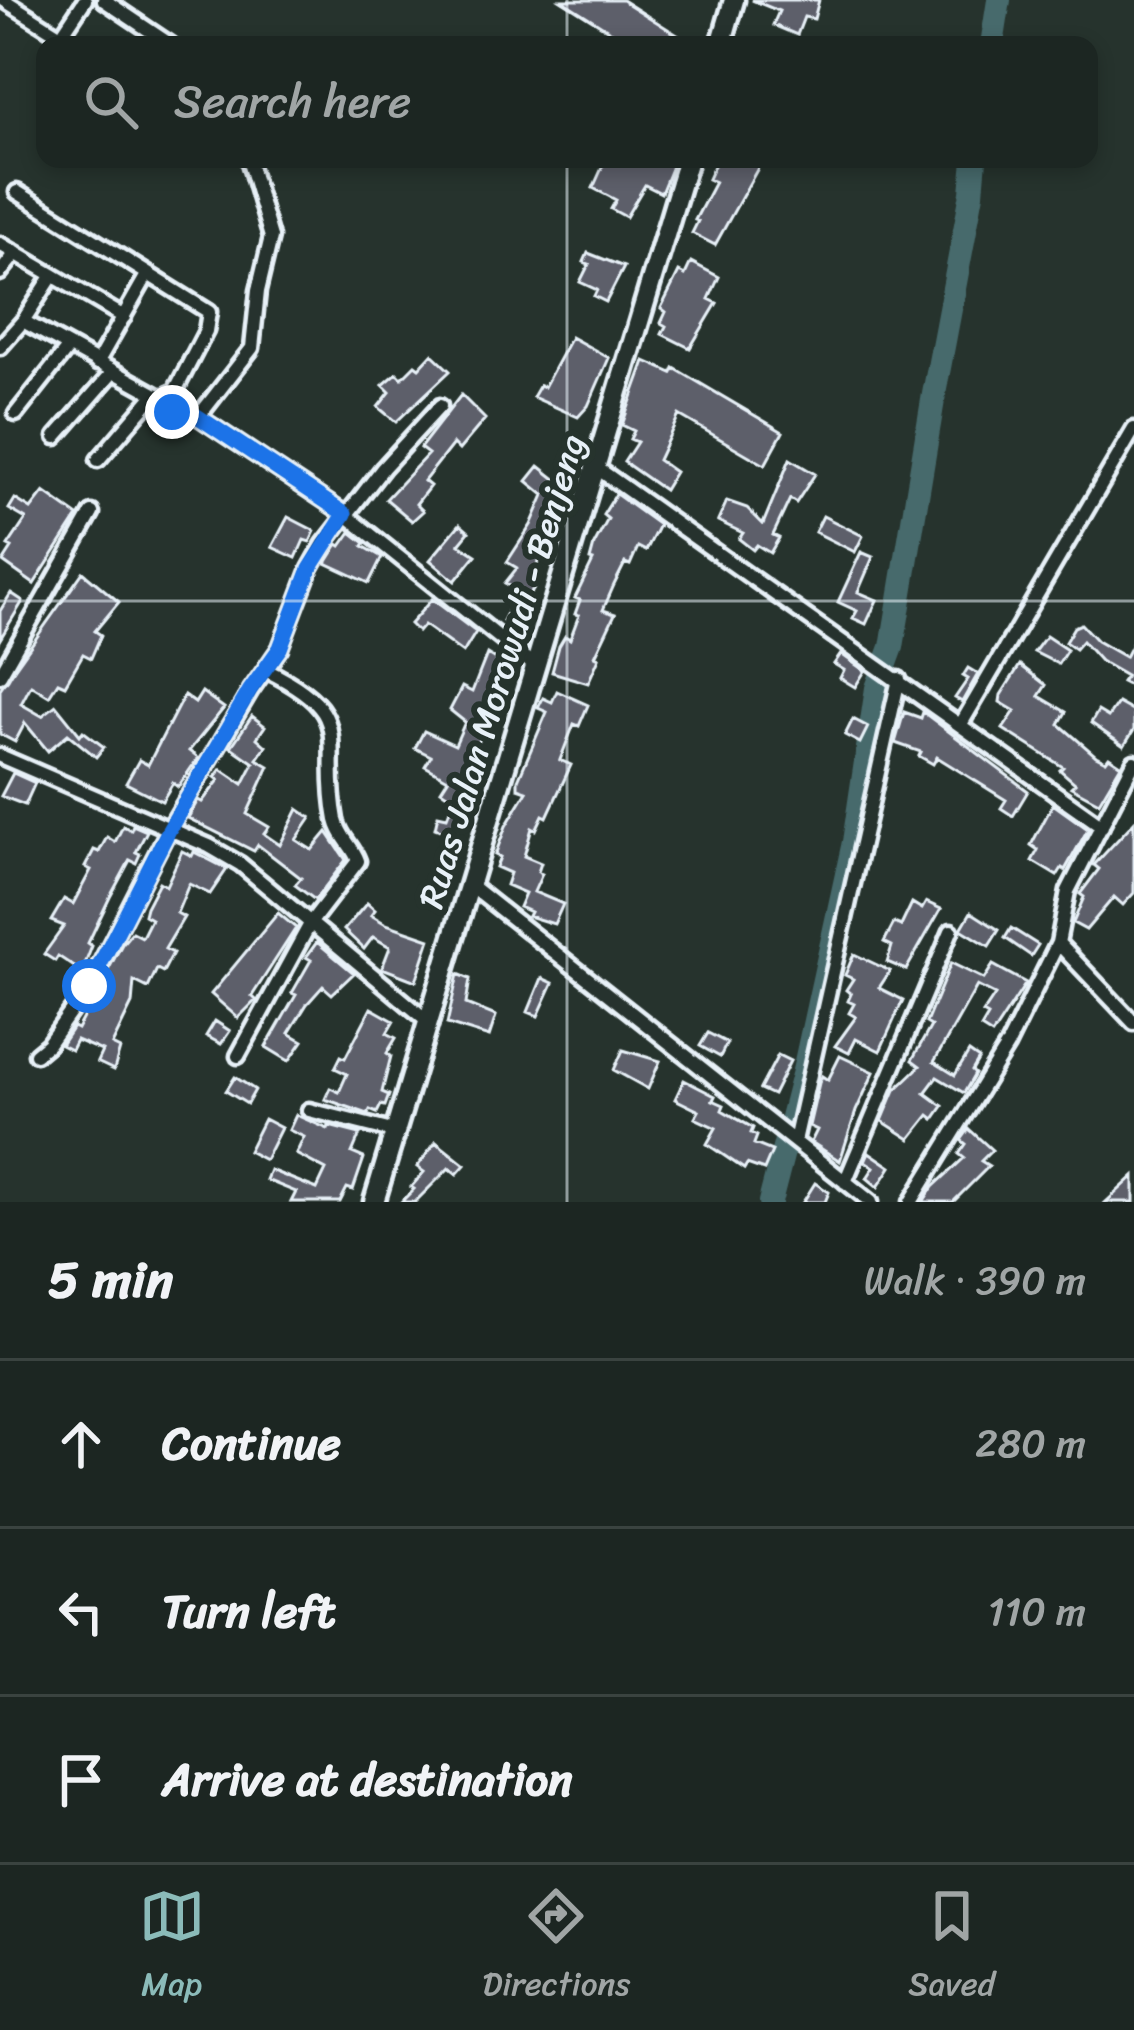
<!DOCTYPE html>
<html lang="en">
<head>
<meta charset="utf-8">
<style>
  body { margin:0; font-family:Sriracha,sans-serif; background:#29322f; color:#f1f3f6 }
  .stop { position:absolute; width:36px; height:36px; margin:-27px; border:9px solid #1a73e8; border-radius:50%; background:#fff }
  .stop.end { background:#1a73e8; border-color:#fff; box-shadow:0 3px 12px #0008 }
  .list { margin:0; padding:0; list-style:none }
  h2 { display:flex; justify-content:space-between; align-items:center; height:156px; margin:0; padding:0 48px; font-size:51px }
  h2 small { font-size:39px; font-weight:400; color:#a0a5a5 }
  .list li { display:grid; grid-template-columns:78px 1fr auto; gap:36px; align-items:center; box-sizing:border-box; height:168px; padding:0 48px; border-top:3px solid #3a4340 }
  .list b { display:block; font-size:45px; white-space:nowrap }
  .list em { font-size:39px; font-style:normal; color:#a0a5a5 }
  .icon { flex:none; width:66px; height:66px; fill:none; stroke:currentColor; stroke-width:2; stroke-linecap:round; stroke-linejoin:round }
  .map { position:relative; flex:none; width:1134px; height:1202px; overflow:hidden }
  .search { position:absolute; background:#1c2622; box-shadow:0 6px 18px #0003; left:36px; right:36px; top:36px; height:132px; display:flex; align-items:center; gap:30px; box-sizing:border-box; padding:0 42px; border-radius:24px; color:#a0a5a5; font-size:45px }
  .sheet { height:660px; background:#1c2622 }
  nav { display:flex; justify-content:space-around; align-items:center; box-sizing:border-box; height:168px; border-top:3px solid #3a4340; background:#1c2622; font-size:33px; color:#a0a5a5 }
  nav a { display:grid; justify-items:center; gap:6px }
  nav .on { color:#8bbbb9 }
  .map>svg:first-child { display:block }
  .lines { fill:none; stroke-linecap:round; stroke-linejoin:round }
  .river { stroke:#466a6c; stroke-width:24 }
  .building { fill:#5d5e6b; stroke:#e8f1f8; stroke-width:3 }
  .street-casing { stroke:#e8f1f8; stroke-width:21 }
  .secondary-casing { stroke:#e8f1f8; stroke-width:27 }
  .street { stroke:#26332d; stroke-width:12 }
  .secondary { stroke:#26332d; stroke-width:18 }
  .route { stroke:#1a73e8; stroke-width:15 }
  .grid { fill:none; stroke:#e8f1f8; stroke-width:3; stroke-opacity:0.55 }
  .labels { text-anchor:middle; stroke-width:12; stroke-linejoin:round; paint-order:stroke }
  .street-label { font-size:36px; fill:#e8f1f8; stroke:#26332d }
</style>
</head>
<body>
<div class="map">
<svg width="1134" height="1202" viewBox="0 0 1134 1202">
  <rect width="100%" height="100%" fill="#26332d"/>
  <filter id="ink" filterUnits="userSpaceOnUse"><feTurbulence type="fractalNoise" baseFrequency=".00833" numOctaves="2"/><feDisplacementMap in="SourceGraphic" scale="24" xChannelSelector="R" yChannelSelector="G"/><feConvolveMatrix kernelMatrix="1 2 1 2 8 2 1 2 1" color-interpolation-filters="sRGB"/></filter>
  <g filter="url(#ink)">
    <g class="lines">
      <path class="river" d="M992,45L999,0
        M770,1202L804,1071L854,842L877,688L892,647L934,394L972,193L975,159"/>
    </g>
    <path class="building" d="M561,0H622L679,36L674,45H632Z
      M752,0H819L814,19L804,17L797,35L773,25L779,11Z
      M606,159H668L666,163L672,166L661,193L645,185L626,217L611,209L616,200L593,188Z
      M717,159H763L715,245L692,233L698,221L695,220L715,182L708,179Z
      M588,253L624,267L606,302L594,296L597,290L580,282L589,264L584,262Z
      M691,262L719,277L709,299L717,303L690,348L662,334L666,326L661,323L666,312L661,308L679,272L685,275Z
      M571,337L609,358L588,406L578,417L533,397L540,385L544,387Z
      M432,354L450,371L396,422L378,407L390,392L383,385L397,373L402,378L415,365L419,368Z
      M645,361L672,373L674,368L783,432L765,465L679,415L658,460L675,472L664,490L624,462L637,442L630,439L634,431L622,425Z
      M461,395L485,419L459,450L453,444L424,481L430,486L416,504L423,511L412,521L386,499L428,454L420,448Z
      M790,459L815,474L796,503L790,499L773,535L779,538L770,553L757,545L753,550L739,539L743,533L718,521L727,501L747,508L763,524Z
      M539,466L573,493L553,513L557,515L545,538L551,541L527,583L534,588L520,606L524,608L512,627L503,621L518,591L505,583L517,568L507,562L531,525L544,495L527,481Z
      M44,492L78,516L34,584L3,562L12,548L8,546L26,519L9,509L15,499L31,509Z
      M616,494L659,525L646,551L638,547L630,565L625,563L614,585L603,610L615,614L595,656L599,658L588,683L552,672L559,646L565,636L570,639L579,615L575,614L580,600L575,598L593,561L590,560L594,545L608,519L603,515Z
      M823,516L863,536L855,552L815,532Z
      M288,517L315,531L310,542L304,540L296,558L272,547Z
      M460,524L469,532L459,544L476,555L455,581L430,560Z
      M351,532L365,543L363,546L382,557L369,583L326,563L338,544L341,546Z
      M861,552L873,557L858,592L877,600L866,624L853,618L857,611L838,602Z
      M83,572L119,602L95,631L101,635L91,658L83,654L65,685L58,682L49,696L31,685L21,704L42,716L56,705L80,735L83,731L104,747L96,757L68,734L48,751L25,723L15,742L0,734V689Z
      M11,593L23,601L0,639V611Z
      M432,599L476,632L463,653L424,625L418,632L410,624Z
      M1081,624L1097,641L1125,657L1134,640V688L1122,682L1126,676L1100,661L1082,641L1075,649L1065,642L1074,627Z
      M1046,636L1067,650L1058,664L1034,652Z
      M487,654L510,668L492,700L499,703L473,752L481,756L453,798L441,790L448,779L425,766L431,756L415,748L424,731L455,745L465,722L450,710L462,687L472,692Z
      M841,654L865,671L855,687L840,678L844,670L834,664Z
      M1020,665L1046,685L1039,696L1066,712L1059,724L1096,756L1106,761L1109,757L1121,765L1099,802L1071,787L1075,783L1060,770L1063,767L1003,729L1015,711L1000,702L1001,695Z
      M968,668L978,674L962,702L955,698L968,679L963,676Z
      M557,691L588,705L579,726L574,724L560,760L571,765L547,817L543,815L536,830L532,828L524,856L541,863L538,872L542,874L534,892L563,904L554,924L528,916L530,912L519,907L525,893L506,885L510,873L496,867L500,857L495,855L506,826L527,791L518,788V780L547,712L538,708L543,698L552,702Z
      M202,692L224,708L189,751L198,758L178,787L173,783L162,801L126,783L139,760L148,765L184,695L195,703Z
      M1118,703L1134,712V730L1124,746L1091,723L1098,711L1108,717Z
      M904,712L921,718L923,712L1028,791L1013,816L1001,808L1006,800L937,757L933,764L919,756L921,752L895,743Z
      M252,716L265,726L257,738L266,746L257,759L269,766L247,814L269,827L264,834L280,845L298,809L311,818L296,840L312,850L327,832L346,860L315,900L295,885L301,878L258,845L254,851L188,818L198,800L202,802L219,780L215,777L221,769L243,784L254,763L231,747Z
      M853,719L868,727L860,743L845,735Z
      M13,773L35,783L25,805L1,796Z
      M452,804L468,810L456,836L435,828L438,815L447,817Z
      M1053,804L1088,829L1065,870L1062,868L1057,876L1032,861L1038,850L1031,845Z
      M1134,822V893L1123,905L1114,897L1086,930L1073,923L1084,897L1080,894L1099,869L1094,865Z
      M133,825L147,831L136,852L140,854L136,863L130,860L110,897L88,943L92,946L82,972L58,956L55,961L44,954L64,926L51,921L64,899L73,904L91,870L85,867L94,850L99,852L107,837L115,842L123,826L131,830Z
      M182,851L192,856L194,852L227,869L210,894L189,884L177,913L184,917L165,949L173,953L163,972L157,969L148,988L134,981L132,1004L112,1045L120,1049L114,1070L97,1062L102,1051L76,1040L71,1050L61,1045L73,1027L77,1029L122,944L132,932L142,937L151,919L144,915L146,907L159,882L166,886Z
      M926,902L941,909L906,970L887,962L892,946L884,942L894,923L901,926L912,903L922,909Z
      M367,903L375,910L371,915L386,924L430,939L416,981L382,968L390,947L373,937L364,949L344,930Z
      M971,912L999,930L989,946L961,929Z
      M278,913L296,928L252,996L256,1000L238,1018L211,994Z
      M1011,928L1038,945L1031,956L1005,938Z
      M317,942L354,973L332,994L323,986L307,1004L289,1033L303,1041L289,1061L266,1047L296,995L292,993L311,960L306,957Z
      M854,954L890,971L879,988L903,1000L880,1051L856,1039L849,1053L835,1046L856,1017L849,1013L854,1004L848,1001L851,994L846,990L853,979L845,975Z
      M951,963L984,979L993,965L1026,983L992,1035L981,1028L988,1016L983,1013L995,995L977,986L934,1062L955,1075L969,1052L979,1059L972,1071L975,1074L964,1093L937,1077L925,1093L943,1106L934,1119L929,1115L910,1139L882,1121L895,1090L920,1066L912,1060L931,1026L926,1023Z
      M458,974L470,979L466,1004L496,1016L489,1037L447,1024Z
      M542,978L553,983L538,1016L528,1012Z
      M371,1008L394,1021L387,1033L396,1038L387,1053L391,1056L382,1092L389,1095L385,1106L381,1105L377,1113L370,1110L368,1114L325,1099L330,1088L339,1092L347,1074L335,1068L341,1056L345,1058Z
      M215,1021L230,1031L221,1044L206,1036Z
      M708,1033L727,1043L720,1057L700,1046Z
      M623,1050L660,1061L648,1089L614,1070Z
      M778,1055L790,1061L773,1095L760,1089Z
      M840,1056L874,1072L856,1111L840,1161L811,1142L817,1130L809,1126L819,1083L822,1076L828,1080Z
      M235,1077L255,1090L247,1104L226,1091Z
      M684,1080L715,1096L713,1100L724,1105L722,1110L753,1128L751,1133L757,1136L754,1144L772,1151L764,1170L747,1164L744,1169L707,1144L716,1128L695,1118L699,1111L675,1099Z
      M296,1115L328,1129L329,1126L360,1134L352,1153L364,1158L353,1190L347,1188L340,1202H291L296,1192L266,1180L270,1170L317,1189L326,1170L296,1154L304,1137L289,1130Z
      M264,1119L281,1128L265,1160L248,1151Z
      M969,1129L992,1150L981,1161L989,1166L953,1202H923L933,1187L964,1158L959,1154L966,1144L961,1140Z
      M436,1142L465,1165L457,1174L449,1168L415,1202H401L414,1189L411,1187L424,1172L417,1167Z
      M869,1152L891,1167L878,1187L867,1178L874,1167L865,1161Z
      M1134,1176V1202H1106Z
      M815,1183L829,1192L825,1202H803Z"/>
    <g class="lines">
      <g class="street-casing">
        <path id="street" d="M4,0L75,45
          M104,0L171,45
          M61,36L85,0
          M17,192L209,312L206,331L174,393
          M0,244L124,317
          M0,273L16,253
          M23,321L53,275
          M0,347L23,321L164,399
          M97,363L147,275
          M164 402a9 9 0 1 1 18 0a9 9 0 1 1-18 0Z
          M182,406L345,514L536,667
          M16,414L68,348
          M199,416L252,348L258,291L271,237L248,159
          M56,437L113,372
          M98,460L155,394
          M597,468L1102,826
          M0,675L92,513
          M961,724L1134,429
          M0,756L209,846L240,864L429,1022
          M471,886L871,1202
          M1058,943L1134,1023
          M36,1054L48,1044L89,986L169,829L251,690L280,648L310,569L324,544L383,468L440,406
          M238,1056L311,922L358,861C353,846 340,838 336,820C320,737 360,716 266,670
          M309,1110L396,1132
          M795,1141L899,679
          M845,1182L951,931
          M911,1202L1007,1046L1058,943L1068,891L1134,762"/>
      </g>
      <g class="secondary-casing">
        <path id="secondary" d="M721,45L734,0
          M374,1202L688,159"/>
      </g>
      <use href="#street" class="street"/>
      <use href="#secondary" class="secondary"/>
    </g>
  </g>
  <g class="lines" filter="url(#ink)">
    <path class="route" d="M89,986L169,830L250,690L280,648L310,569L345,514L182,406L172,412"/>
  </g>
  <path class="grid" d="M567,0V45M567,159V1202M0,601H1134"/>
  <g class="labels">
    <g class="street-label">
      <text transform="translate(501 671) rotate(-73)" y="13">Ruas Jalan Morowudi - Benjeng</text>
    </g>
  </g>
</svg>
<div class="stop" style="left:89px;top:986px"></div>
<div class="stop end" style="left:172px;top:412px"></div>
<div class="search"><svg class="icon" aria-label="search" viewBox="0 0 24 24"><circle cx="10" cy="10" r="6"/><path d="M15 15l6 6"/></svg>Search here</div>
</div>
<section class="sheet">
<h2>5 min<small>Walk · 390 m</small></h2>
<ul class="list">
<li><svg class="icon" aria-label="ahead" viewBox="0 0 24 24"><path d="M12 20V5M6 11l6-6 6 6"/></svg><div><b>Continue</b></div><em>280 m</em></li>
<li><svg class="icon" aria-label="left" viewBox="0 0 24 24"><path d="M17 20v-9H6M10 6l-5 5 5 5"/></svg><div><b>Turn left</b></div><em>110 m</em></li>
<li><svg class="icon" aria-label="arrive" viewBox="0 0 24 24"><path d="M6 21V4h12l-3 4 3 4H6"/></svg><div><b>Arrive at destination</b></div></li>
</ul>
</section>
<nav>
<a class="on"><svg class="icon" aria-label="map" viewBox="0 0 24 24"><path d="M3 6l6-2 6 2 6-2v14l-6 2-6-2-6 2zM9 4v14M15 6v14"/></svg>Map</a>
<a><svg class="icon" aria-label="directions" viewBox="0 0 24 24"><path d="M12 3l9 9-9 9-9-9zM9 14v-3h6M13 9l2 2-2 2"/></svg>Directions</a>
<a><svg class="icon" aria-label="saved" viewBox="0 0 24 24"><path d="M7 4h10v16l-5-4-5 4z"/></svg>Saved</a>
</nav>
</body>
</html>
